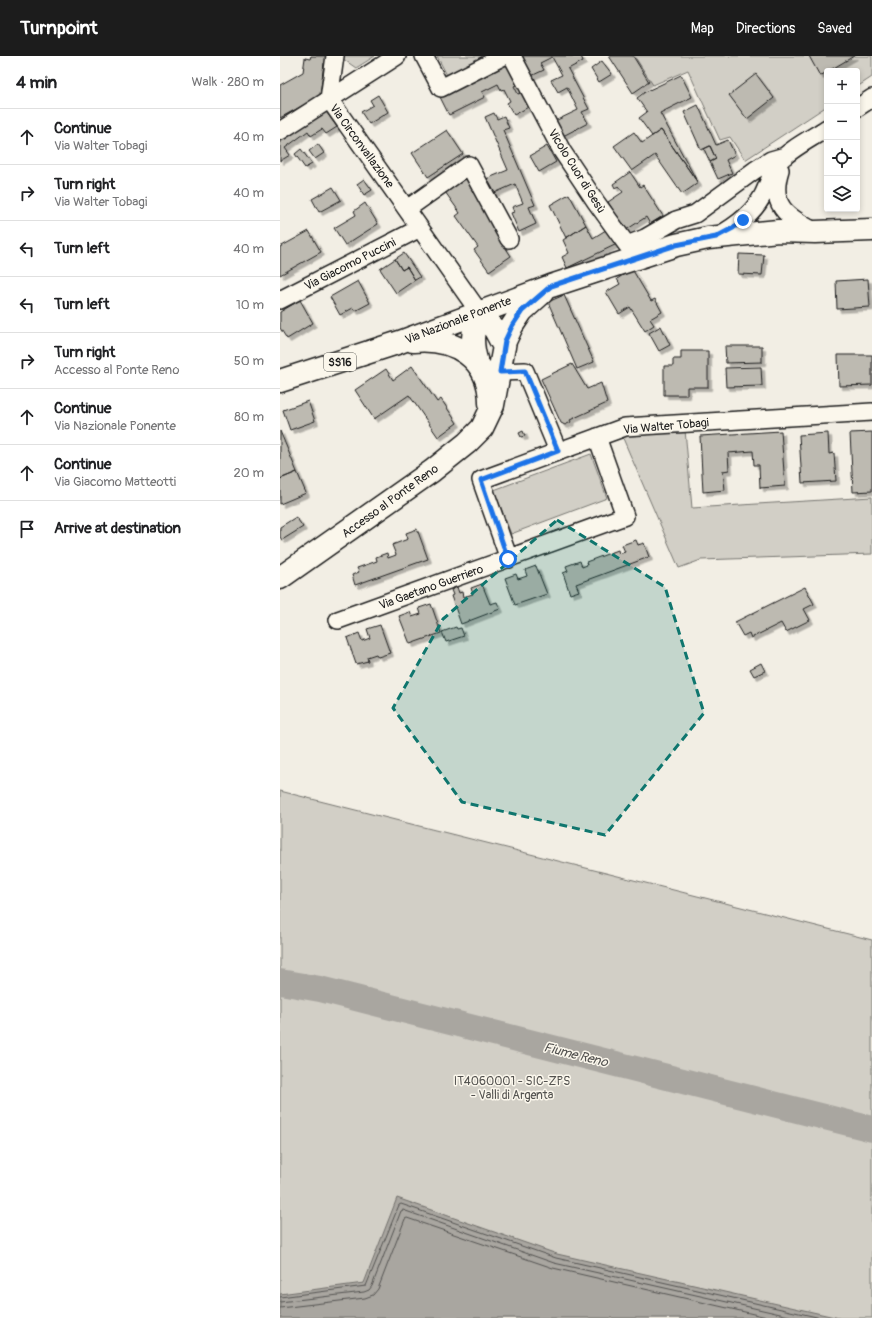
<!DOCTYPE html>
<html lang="en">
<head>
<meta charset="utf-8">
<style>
  body { margin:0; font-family:Pangolin,sans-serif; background:#f2f2f2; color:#202124 }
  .controls { position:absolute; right:12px; top:12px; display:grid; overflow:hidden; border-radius:4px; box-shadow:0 2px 6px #0003 }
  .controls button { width:36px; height:36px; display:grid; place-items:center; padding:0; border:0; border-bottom:1px solid #e0e0e0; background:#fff; color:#202124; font:20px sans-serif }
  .stop { position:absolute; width:12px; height:12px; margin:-9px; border:3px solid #1a73e8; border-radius:50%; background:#fff }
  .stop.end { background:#1a73e8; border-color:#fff; box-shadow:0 1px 4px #0008 }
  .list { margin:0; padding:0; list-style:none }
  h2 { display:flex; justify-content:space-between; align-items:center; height:52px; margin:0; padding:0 16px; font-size:17px }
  h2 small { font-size:13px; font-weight:400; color:#757577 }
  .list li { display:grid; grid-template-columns:26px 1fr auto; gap:12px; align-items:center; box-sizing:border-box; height:56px; padding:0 16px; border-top:1px solid #e0e0e0 }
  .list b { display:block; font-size:15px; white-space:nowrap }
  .list p { margin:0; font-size:13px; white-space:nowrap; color:#757577 }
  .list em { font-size:13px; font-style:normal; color:#757577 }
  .icon { flex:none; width:22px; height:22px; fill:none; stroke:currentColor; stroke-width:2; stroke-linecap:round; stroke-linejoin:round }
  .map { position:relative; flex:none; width:592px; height:1262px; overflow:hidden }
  header { display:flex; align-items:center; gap:24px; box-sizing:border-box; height:56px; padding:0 20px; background:#1c1c1c; color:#fff }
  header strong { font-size:19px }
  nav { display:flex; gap:22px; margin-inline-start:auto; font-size:14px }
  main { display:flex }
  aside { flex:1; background:#fff }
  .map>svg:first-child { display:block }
  .green { fill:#d2cfc6; stroke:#777671 }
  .water { fill:#a9a6a0; stroke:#716f6b }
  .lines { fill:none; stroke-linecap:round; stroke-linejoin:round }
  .shore { stroke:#545351; stroke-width:1 }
  .river { stroke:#a9a6a0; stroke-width:26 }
  .building { fill:#bdbab1; stroke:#1c1c1c; filter:url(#shadow) }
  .minor-casing { stroke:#1c1c1c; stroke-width:20 }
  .major-casing { stroke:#1c1c1c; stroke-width:25 }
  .minor { stroke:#fbf7ec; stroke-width:17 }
  .major { stroke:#fbf7ec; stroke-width:22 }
  .route { stroke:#1a73e8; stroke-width:5 }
  .marked { fill:#0f766e; fill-opacity:0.2; stroke:#0f766e; stroke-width:3; stroke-dasharray:8 5; stroke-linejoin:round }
  .labels { text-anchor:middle; stroke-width:3; stroke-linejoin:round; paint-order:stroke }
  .shield { fill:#fbf7ec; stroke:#5f5e5a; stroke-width:1 }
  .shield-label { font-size:11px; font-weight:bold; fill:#1c1c1c }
  .street-label { font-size:12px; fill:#1c1c1c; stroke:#fbf7ec }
  .park-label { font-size:12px; fill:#53524f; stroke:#fbf7ec }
  .water-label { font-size:13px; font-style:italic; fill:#545351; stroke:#fbf7ec }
</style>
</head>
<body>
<header>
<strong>Turnpoint</strong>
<nav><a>Map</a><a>Directions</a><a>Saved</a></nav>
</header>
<main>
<aside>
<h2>4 min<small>Walk · 280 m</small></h2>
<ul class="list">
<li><svg class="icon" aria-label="ahead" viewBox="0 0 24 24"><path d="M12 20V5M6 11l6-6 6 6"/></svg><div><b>Continue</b><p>Via Walter Tobagi</p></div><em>40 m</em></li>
<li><svg class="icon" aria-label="right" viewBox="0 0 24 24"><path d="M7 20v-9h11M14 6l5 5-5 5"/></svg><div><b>Turn right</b><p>Via Walter Tobagi</p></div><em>40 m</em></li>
<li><svg class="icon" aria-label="left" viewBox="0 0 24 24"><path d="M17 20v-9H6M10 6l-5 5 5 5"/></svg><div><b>Turn left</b></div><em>40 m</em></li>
<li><svg class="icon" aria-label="left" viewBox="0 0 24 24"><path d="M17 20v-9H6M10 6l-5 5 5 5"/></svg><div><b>Turn left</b></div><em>10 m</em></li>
<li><svg class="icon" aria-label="right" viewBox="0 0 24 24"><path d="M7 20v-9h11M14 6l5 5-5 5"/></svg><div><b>Turn right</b><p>Accesso al Ponte Reno</p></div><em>50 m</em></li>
<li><svg class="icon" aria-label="ahead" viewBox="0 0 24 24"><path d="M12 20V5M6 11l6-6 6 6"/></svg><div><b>Continue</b><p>Via Nazionale Ponente</p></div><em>80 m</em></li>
<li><svg class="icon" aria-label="ahead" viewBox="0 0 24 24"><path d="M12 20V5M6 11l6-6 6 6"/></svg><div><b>Continue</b><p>Via Giacomo Matteotti</p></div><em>20 m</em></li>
<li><svg class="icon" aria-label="arrive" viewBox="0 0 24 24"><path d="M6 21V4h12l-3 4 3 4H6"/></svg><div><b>Arrive at destination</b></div></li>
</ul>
</aside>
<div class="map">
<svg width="592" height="1262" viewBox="0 0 592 1262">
  <defs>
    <filter id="shadow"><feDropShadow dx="3.5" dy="3.5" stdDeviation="0" flood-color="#0004"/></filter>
  </defs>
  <rect width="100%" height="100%" fill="#f2eee4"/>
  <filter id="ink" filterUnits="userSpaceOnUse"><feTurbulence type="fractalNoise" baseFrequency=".025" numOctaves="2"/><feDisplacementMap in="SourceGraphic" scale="8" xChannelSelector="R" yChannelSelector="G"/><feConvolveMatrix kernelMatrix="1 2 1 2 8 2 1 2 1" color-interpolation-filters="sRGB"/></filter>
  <g filter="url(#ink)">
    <path class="green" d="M63,0H95L76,12L63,3Z
      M157,0H215L169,23Z
      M354,0H592V21L577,31V15H547V50L465,104L450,81L440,84L408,14L373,29Z
      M405,374L412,452L592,441V498L421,504L399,512L342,380Z
      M311,398L327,442L231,478L214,434Z
      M0,735L592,884V1262H0Z"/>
    <path class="water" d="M117,1142L277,1198L559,1262H0V1238L84,1227Z"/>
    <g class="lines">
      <path class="shore" d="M0,1241L86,1230L119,1149L121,1148L276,1202L541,1262
        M0,1246L84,1236L89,1234L92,1230L121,1155L123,1154L274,1207L518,1262
        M0,1252L85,1242L93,1239L98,1233L125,1163L127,1162L273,1212L491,1262"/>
      <path class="river" d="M0,926L40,933L592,1073"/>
    </g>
    <path class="building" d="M31,0H47L46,7H44L40,40L0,62V29L23,16L25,2L30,3Z
      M239,0H301L303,5L288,13L309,53L302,56L308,67L283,80L275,65L298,54L287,31L278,36L271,24L282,19L272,1L260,7L264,14L249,21Z
      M329,0H353L369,26L353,37Z
      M529,0H574L540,20Z
      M227,2L241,26L234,30L238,38L246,35L252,49L234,59L227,47L230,45L224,33L221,34L218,28L202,36L205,41L169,59L158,37Z
      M322,5L332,18L319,26L311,13Z
      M476,18L494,42L467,63L449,39Z
      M401,19L412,41L380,57L418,127L381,74L372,80L359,62L367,56L357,42L365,36Z
      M98,39L108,56L89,68L81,56L93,49L90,44Z
      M418,49L436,89L448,84L455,99L446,104L452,117L438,123L430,106L436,103L430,90L421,94L404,56Z
      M42,50L57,71L46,78L42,73L31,80L28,75L5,92L10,99L0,105V79Z
      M214,57L217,63L224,60L229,72L223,74L255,149L249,151L256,168L239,176L231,157L234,156L232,151L243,147L235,128L212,138L206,123L228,114L205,61Z
      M167,74L183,98L148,121L132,97Z
      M381,74L418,127L402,138L375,99L352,115L334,90L354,76L362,87Z
      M38,88L44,97L35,103L29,95Z
      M267,90L276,106L259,116L250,100Z
      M430,90L436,103L430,106L424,93Z
      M21,93L32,108L25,112L15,98Z
      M350,116L360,131L363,129L383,160L370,168L366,161L346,174L328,146L343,136L338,130L335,132L333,128Z
      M186,117L200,138L197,141L220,174L216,177L231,200L209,215L194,194L198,191L176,160L180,157L163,133Z
      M84,123L92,134L84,139L77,128Z
      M53,131L61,144L39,156L32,143Z
      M289,138L306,169L286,182L270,149Z
      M85,147L98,168L65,189L54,172L76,159L74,155Z
      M306,169L313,182L329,172L339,187L287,212L282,201L289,197L283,184Z
      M29,175L41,196L0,219V191Z
      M124,197L140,221L135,224L127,211L122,214L115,203Z
      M459,198L484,199L482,219L458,218Z
      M115,203L122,214L127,211L135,224L116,237L100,213Z
      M352,213L371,245L375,243L382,256L370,263L374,269L365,275L350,251L339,258L326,236L340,228L337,223Z
      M588,223L590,251L557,253L556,225Z
      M78,225L90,247L75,255L73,252L60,259L50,241Z
      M284,239L314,306L297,313L268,246Z
      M20,244L33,267L7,283L0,272V256Z
      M381,270L390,289L379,295L369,277Z
      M445,290H482V306L446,307Z
      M401,295H428V331H407V339H384V310H393V303H401Z
      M558,299H592V329L559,330Z
      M292,308L307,333L321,327L327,347L290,364L291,366L285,369L281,367L261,323Z
      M132,310L157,346L161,343L177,367L158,381L129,339L94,363L75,334L106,313L113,324Z
      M481,311L482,330L446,331L445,312Z
      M28,345L35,365L10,374L3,354Z
      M0,375L17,416L0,423Z
      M243,375L245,380L241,381L239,377Z
      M501,375L505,430L480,432L479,409H474L473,395L448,397L449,414L443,415L445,434L423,436L420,380Z
      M592,376V435L573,436L570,377Z
      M548,377L549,398L554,397L556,425L522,427L519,379Z
      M17,416L26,437L0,448V423Z
      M16,461L23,471L2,484L0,481V471Z
      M137,473L148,503L75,529L72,519L79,516L77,512L97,505L96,501L107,497L108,502L116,499L112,489L128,483L126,477Z
      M356,484L358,489L364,487L369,501L296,528L299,535L290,538L283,517L288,515L286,510L300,505L302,511L307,509L306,506L338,494L339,498L345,496L342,489Z
      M256,510L267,538L235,549L225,522L236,518L238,523L247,520L245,514Z
      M202,528L210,548L217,546L220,553L181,568L171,540L173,539L171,534L177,531L179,537L182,536L183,541L193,538L191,532Z
      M525,531L534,548L524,553L530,564L506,576L501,567L471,582L469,577L463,580L455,566Z
      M151,548L161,577L130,588L119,560L130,556L132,561L141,558L139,552Z
      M100,569L110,597L98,601L96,598L87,601L88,605L76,608L67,582L79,577L82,585L90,582L87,573Z
      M176,571L177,573L181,572L184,580L166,586L162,576Z
      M481,607L485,615L474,620L470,613Z"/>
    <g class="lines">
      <g class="minor-casing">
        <path id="minor" d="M55,0L49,43L199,256
          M144,0L161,32L224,0
          M232,0L282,95L316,146L347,189L365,182L396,164L415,158L475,114L491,104L505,100
          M577,52L592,42
          M0,75L117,0
          M500,114C489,149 506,160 534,175
          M127,153L189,109L229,183
          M438,180C456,170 473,158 483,139C488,129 492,115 499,106C508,94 534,81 547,72
          M0,244L140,172
          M220,316L245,315L278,395
          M229,503L201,424L345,371L592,356
          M58,564L345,460L317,381"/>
      </g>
      <g class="major-casing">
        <path id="major" d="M199,256L215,274L224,291
          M133,285C174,281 210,302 210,347
          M197,307C191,287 192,276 199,256
          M0,325L120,286L271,230L396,189L428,182L498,175L535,176L592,174
          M0,522L152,415L187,387L202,372L213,349L225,285L232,270L242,255L262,237"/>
      </g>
      <use href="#minor" class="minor"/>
      <use href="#major" class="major"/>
    </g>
  </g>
  <g class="lines" filter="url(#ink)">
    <path class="route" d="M228,503L201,424L278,395L245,315L220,316L225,285L232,270L242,255L271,230L396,189L436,181L453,172L463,164"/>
  </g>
  <path class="marked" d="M277,464L385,531L424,657L325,779L182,746L113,652L163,563Z"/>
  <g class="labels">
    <rect class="shield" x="44" y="297" width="32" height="18" rx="3"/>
    <g class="shield-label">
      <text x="60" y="310">SS16</text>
    </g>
    <g class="street-label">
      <text transform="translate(82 90) rotate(54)" y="4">Via Circonvallazione</text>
      <text transform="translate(297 115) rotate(58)" y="4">Vicolo Cuor di Gesù</text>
      <text transform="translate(70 208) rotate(-27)" y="4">Via Giacomo Puccini</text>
      <text transform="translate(178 264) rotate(-21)" y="4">Via Nazionale Ponente</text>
      <text transform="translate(386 370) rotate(-5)" y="4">Via Walter Tobagi</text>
      <text transform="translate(110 445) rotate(-36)" y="4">Accesso al Ponte Reno</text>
      <text transform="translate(151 531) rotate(-20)" y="4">Via Gaetano Guerriero</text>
    </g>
    <g class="park-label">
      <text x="232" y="1029">IT4060001 - SIC-ZPS<tspan x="232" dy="14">- Valli di Argenta</tspan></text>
    </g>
    <g class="water-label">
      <text transform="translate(296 998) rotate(14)" y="5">Fiume Reno</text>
    </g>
  </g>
</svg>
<div class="controls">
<button>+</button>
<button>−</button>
<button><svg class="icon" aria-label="locate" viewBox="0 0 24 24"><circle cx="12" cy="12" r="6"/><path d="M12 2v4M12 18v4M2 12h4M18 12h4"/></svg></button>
<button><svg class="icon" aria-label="layers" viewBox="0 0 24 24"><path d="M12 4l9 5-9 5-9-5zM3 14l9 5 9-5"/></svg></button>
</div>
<div class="stop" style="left:228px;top:503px"></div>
<div class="stop end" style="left:463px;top:164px"></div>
</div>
</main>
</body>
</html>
